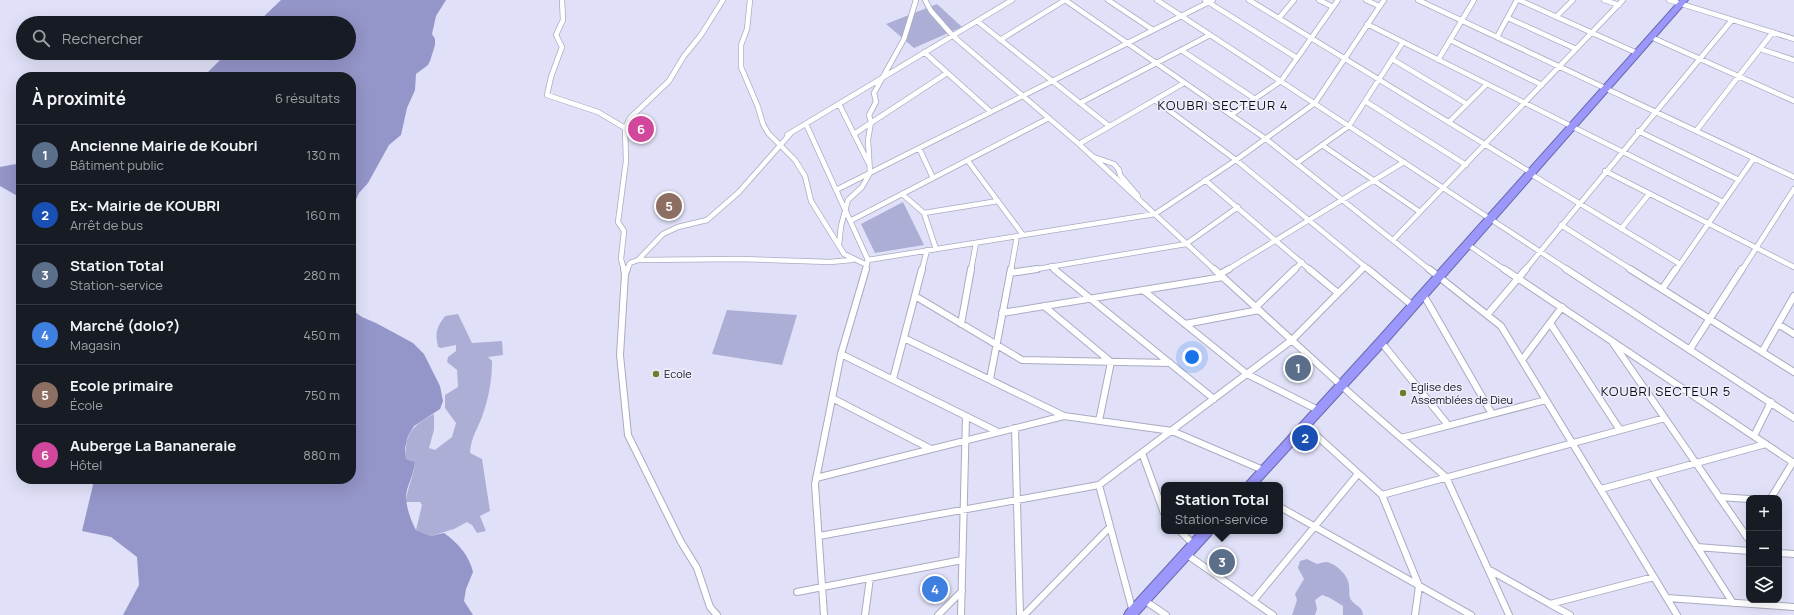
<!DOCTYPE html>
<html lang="fr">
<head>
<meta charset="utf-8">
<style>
  body { margin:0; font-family:Manrope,sans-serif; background:#20242c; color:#f1f3f6 }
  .controls { position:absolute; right:12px; bottom:12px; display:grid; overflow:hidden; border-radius:8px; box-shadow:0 4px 16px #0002 }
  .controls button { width:36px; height:36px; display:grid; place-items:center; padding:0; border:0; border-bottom:1px solid #363941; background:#171b24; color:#f1f3f6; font:20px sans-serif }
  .you { position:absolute; left:1192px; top:357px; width:14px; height:14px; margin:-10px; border:3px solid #fff; border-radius:50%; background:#1a73e8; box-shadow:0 0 0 6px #1a73e833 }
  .badge { display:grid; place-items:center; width:26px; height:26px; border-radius:50%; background:#8c9099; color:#fff; font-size:13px; font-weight:700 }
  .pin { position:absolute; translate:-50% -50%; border:2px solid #fff; box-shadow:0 1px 4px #0006 }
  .popup { position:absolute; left:1161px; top:482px; width:122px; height:52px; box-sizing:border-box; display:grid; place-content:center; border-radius:8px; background:#171b24; filter:drop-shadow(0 1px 3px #0005); font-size:13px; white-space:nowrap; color:#9ea1a6 }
  .popup b { font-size:15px; color:#f1f3f6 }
  .popup::after { content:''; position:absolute; left:50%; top:100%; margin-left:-8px; border:8px solid transparent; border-top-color:#171b24 }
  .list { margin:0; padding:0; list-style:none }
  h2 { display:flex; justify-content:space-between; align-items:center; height:52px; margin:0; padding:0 16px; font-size:17px }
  h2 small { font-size:13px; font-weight:400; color:#9ea1a6 }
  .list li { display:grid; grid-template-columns:26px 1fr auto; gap:12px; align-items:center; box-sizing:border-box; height:60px; padding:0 16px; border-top:1px solid #363941 }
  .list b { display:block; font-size:15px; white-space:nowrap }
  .list p { margin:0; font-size:13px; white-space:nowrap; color:#9ea1a6 }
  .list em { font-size:13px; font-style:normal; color:#9ea1a6 }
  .icon { flex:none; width:22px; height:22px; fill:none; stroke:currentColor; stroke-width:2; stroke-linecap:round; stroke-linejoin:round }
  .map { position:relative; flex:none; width:1794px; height:615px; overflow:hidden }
  .search { position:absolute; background:#171b24; box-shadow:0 4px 16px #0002; left:16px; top:16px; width:340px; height:44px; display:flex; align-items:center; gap:10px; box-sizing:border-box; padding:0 14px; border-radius:22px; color:#9ea1a6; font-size:15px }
  .panel { position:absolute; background:#171b24; box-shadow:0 4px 16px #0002; left:16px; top:72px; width:340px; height:412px; border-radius:16px }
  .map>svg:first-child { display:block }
  .green { fill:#adaed5 }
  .water { fill:#9495c8 }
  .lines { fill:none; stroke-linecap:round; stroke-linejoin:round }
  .street-far1-casing { stroke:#aaabc1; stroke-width:6 }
  .street-casing { stroke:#aaabc1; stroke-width:8 }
  .highway-casing { stroke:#6a67ab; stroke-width:2 }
  .street-far1 { stroke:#fff; stroke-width:4.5 }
  .street { stroke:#fff; stroke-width:6 }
  .highway { fill:#9b97fb; fill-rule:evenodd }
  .poi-dot { fill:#6f7d2b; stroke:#eeeffd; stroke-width:1.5 }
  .labels { text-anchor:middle; stroke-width:3; stroke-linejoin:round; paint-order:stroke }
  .poi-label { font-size:11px; fill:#0e0e16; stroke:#eeeffd; text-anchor:start }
  .quarter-label { font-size:13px; letter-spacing:1px; fill:#0e0e16; stroke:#eeeffd }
</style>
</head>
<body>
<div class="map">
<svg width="1794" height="615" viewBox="0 0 1794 615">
  <rect width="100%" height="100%" fill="#e0e1f8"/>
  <path class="green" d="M937,4L962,27L914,48L886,24Z
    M903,202L924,245L875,253L861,224Z
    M727,310L797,315L782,365L712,354Z
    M458,314L472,343L502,341L503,355L488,357L492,361C492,380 489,396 483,414C478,429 471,436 470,453L482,459L490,511L480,516L486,531L477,533L472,525L467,522L454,529L431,536L416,530L422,505L420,502H406C407,488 414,476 415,462L406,459C404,434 413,425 434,414V430L429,448L435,450L452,437L456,423L445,408V395L458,387L457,370L447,362L448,357L456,351V345L441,348L438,347C435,332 436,329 445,316Z
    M1307,559L1317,564C1320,563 1324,562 1326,562C1336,563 1349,576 1349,586C1350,591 1348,597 1352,601C1357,607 1362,606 1363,615H1343V606L1330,598L1322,595L1315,600L1317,609L1315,615H1292L1297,600L1295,594L1304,579L1298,568L1300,561Z"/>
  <path class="water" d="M281,0H446L436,16L432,34L435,39V45L430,61L428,65L416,74L415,90L407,108L401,135L389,145L368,183L359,193L351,210V77H203L227,53H349V23H257Z
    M21,163V198L0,186V167Z
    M351,309L362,317L376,323L413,343L424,354L440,386L443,401L440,409L414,426L408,436L405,448L406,459L415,462C414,472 410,480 407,490C404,502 410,519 416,530L431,536L444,533C458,543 469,555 473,572L466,589L464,601L473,615H123L139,585L137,557L111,537L82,531L93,485L89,479H351Z"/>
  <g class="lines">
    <g class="street-far1-casing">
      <path id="street-far1" d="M562,0L563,20L556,35L562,47L551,77L547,95L598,112L625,128
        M750,0L747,29L741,45V67L758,107L763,124L768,133L795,160L805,176L811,201L844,254L867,265
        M925,0L931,11L953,36L1079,144L1215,270
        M1065,0L1266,139L1430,270
        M1108,0L1153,30
        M1157,0L1568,270
        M1205,0L1297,58
        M1249,0L1530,172
        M1319,0L1333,7
        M1366,0L1379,6
        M1418,0L1794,177
        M1519,0L1637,53
        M1604,0L1619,5
        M1669,0L1794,39
        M1556,17L1573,0
        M1279,18L1294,0
        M1508,18L1576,49
        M977,21L1109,126
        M1367,24L1723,202
        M1497,37L1517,0
        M1651,37L1794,101
        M1000,40L1065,0
        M1450,40L1542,85
        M1760,49L1794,60
        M1181,50L1255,99
        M924,52L991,112
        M1392,59L1467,104
        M1438,60L1474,0
        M1155,100L1236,160L1369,270
        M1365,101L1466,165
        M1080,103L1210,35
        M839,104L868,162
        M1231,115L1281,81L1338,0
        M1449,122L1487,84
        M806,124L868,260L865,270
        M1638,131L1739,180
        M1696,131L1773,32
        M854,134L947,73
        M787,135L1012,0
        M1079,144L1184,83
        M1322,145L1420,212
        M919,148L933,178
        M1094,157L1114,164L1119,170L1120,175L1138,196
        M968,161L1023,235
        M1297,163L1349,126L1403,42
        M1605,171L1794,267
        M1529,173L1680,264
        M1205,180L1310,270
        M836,190L1213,0
        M902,194L924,213L936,249
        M924,213L998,201
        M850,221L1049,118
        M1561,225L1632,270
        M1621,229L1649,194
        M1394,239L1623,0
        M1467,244L1505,270
        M839,245L841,226L848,200L862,187L870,173L868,140L871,122L869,115L876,102L874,93L904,39L916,0
        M638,260L663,234L678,227L707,220L739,192L791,133
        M868,260L1155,214L1236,160L1315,103L1384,0
        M1051,266L1055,270
        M624,270L621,259L624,231L618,222L626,161L625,128L630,118L669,81L684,56L701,35L723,0
        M627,270L630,263L638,260L740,259L830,262L852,260
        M922,270L927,250
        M971,270L976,243
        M1011,270L1017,236
        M1031,270L1186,244L1238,207
        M1227,270L1404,162
        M1294,270L1302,262
        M1361,270L1365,266
        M1525,270L1732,20
        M1676,270L1754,158
        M1742,270L1794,189"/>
    </g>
    <g class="street-casing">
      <path id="street" d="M624,269L625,274L620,355L628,435L681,542L697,568L710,607L717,615
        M1054,269L1214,399
        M1214,269L1354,397L1446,477L1509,615
        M1309,269L1338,293
        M1368,269L1413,306
        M1429,269L1501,326L1677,615
        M1504,269L1794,463
        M1566,269L1794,418
        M1630,269L1794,372
        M1010,273L1037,269
        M625,274L627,269
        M1220,274L1229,269
        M1662,289L1676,269
        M1143,290L1247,374L1318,410
        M1423,294L1492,414
        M915,296L1022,360L1170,363
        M1044,306L1111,362L1099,421
        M1256,307L1295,269
        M1002,313L1223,277
        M1487,315L1526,269
        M1550,323L1620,430
        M961,324L971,269
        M1185,324L1259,310
        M1778,324L1794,334
        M904,338L1064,416L1172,431L1263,470
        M1381,342L1448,425
        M1613,343L1749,540
        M1690,349L1742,269
        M1762,352L1794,296
        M841,354L998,432
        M1522,360L1562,307
        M893,379L922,269
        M990,379L1011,269
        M832,398L931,449
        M1305,425L1382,495L1419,586L1415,615
        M1015,428L1020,615
        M1754,436L1771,402
        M1401,438L1546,400
        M1142,453L1164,513
        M1651,475L1733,603
        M816,478L1064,416
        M1099,485L1133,612
        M1601,489L1766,444
        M1382,495L1665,418
        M1719,497L1749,499
        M1771,498L1793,462
        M1280,507L1471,615
        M1180,531L1194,545
        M819,536L1099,485L1292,340L1362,269
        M1697,547L1749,551
        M1779,553L1794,554
        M1186,554L1273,615
        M1488,569L1550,604L1654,577
        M797,592L962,560
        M1667,598L1794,607
        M1144,600L1166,615
        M1253,601L1358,474
        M1550,604L1570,615
        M824,615L815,484L841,354L866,269
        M865,615L870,578
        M938,615L962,591
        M961,615L966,416
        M1024,615L1110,527"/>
    </g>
    <g class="highway-casing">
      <path id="highway" d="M1680,0H1688L1385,345L1257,485H1244L1377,339Z
        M1199,531H1213L1211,535L1138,615H1124L1126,611Z"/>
    </g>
    <use href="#street-far1" class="street-far1"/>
    <use href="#street" class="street"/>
    <use href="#highway" class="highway"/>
  </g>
  <g class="poi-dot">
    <circle cx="656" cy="374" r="4"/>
    <circle cx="1403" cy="393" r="4"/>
  </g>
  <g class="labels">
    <g class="poi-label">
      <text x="664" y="378">Ecole</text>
      <text x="1411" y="391">Eglise des<tspan x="1411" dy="13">Assemblées de Dieu</tspan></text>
    </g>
    <g class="quarter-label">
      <text x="1223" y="110">KOUBRI SECTEUR 4</text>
      <text x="1666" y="396">KOUBRI SECTEUR 5</text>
    </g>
  </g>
</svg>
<div class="controls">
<button>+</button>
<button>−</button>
<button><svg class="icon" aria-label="layers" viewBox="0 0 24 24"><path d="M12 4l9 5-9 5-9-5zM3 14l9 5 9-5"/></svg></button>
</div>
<div class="you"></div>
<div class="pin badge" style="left:1298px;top:368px;background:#5c6f8a">1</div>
<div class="pin badge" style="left:1305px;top:438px;background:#1a4fb4">2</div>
<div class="pin badge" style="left:1222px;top:562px;background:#5c6f8a">3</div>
<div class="popup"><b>Station Total</b>Station-service</div>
<div class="pin badge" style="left:935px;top:589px;background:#3f7fe0">4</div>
<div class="pin badge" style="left:669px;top:206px;background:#8d6e63">5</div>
<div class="pin badge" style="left:641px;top:129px;background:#d1479c">6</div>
<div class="search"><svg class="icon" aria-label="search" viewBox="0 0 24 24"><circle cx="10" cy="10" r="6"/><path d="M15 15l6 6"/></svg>Rechercher</div>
<section class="panel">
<h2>À proximité<small>6 résultats</small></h2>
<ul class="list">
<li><span class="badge" style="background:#5c6f8a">1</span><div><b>Ancienne Mairie de Koubri</b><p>Bâtiment public</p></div><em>130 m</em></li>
<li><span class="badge" style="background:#1a4fb4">2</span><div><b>Ex- Mairie de KOUBRI</b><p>Arrêt de bus</p></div><em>160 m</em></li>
<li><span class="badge" style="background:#5c6f8a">3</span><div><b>Station Total</b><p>Station-service</p></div><em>280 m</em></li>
<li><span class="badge" style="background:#3f7fe0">4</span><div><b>Marché (dolo?)</b><p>Magasin</p></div><em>450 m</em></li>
<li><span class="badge" style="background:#8d6e63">5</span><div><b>Ecole primaire</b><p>École</p></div><em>750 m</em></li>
<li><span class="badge" style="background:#d1479c">6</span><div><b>Auberge La Bananeraie</b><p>Hôtel</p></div><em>880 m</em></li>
</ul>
</section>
</div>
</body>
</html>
